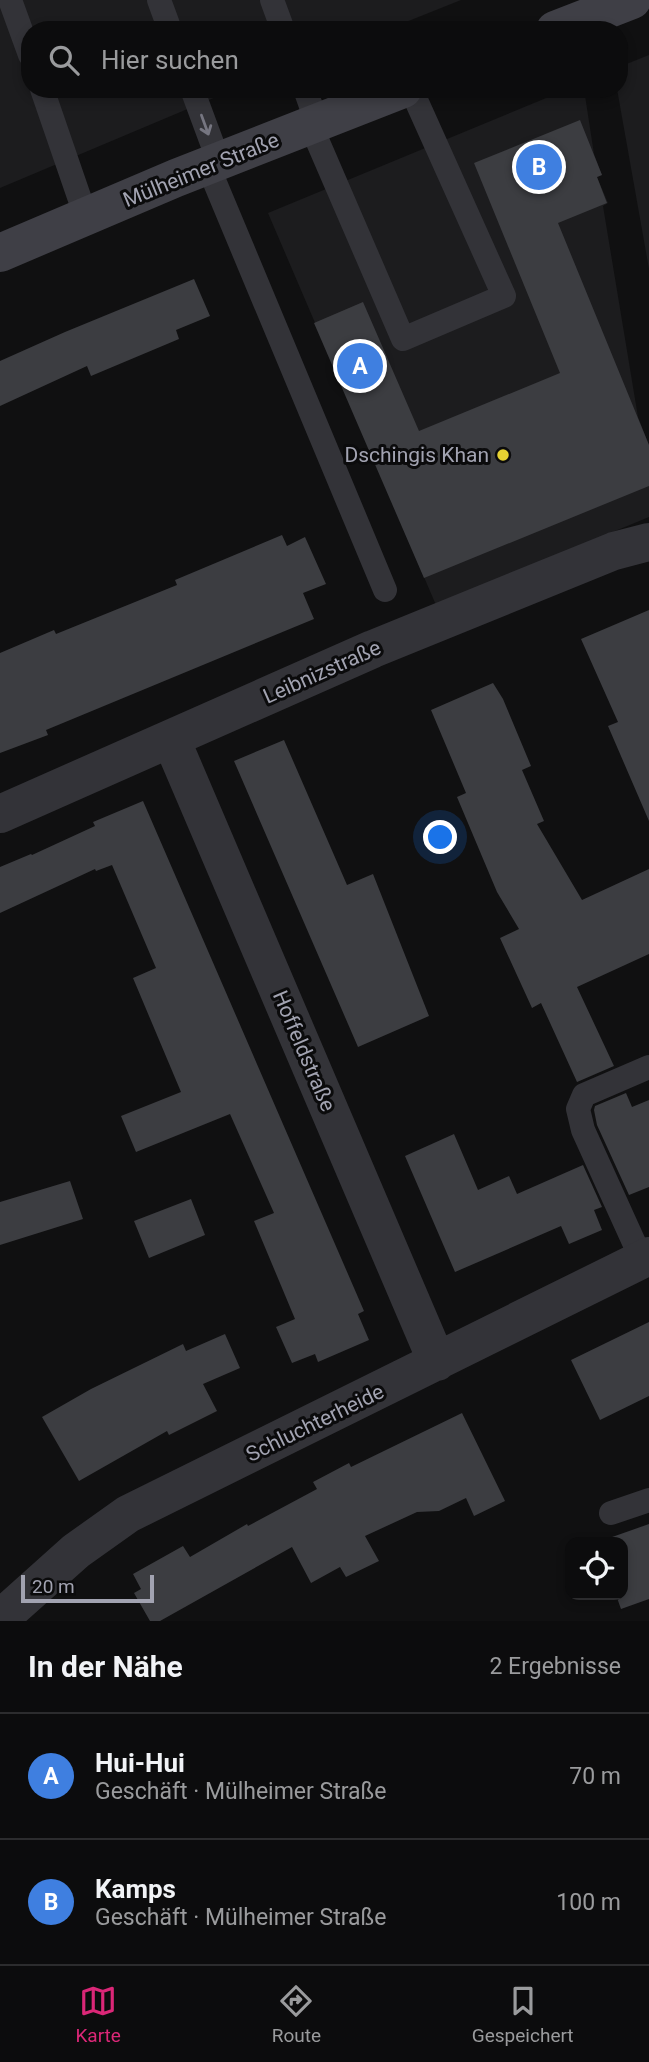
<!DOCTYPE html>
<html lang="de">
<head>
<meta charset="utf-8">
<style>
  body { margin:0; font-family:Roboto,sans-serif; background:#1a1a1b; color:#f1f3f6 }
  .controls { position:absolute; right:21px; bottom:21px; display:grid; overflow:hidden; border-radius:14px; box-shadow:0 4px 10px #0003 }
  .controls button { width:63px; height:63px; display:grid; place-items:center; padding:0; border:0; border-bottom:2px solid #2c2c2e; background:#0c0c0d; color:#f1f3f6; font:35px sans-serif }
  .scale { position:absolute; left:21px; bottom:18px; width:133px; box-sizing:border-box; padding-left:7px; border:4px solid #a2a3b1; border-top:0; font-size:19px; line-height:24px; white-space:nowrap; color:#a2a3b1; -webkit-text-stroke:5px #0b0b0c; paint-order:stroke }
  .you { position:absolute; left:441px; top:838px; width:24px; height:24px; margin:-18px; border:5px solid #fff; border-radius:50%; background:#1a73e8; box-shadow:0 0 0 10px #1a73e833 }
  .badge { display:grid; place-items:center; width:46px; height:46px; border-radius:50%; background:#db2777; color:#fff; font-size:23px; font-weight:700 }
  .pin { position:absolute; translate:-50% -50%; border:4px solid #fff; box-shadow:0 2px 7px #0006 }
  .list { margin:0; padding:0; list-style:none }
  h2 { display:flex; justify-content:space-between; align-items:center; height:91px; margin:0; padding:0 28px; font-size:30px }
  h2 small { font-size:23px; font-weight:400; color:#9a9b9d }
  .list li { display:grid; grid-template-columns:46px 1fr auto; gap:21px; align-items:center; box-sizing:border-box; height:126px; padding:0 28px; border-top:2px solid #2c2c2e }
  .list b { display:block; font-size:26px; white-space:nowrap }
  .list p { margin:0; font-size:23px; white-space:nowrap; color:#9a9b9d }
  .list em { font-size:23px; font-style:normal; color:#9a9b9d }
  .icon { flex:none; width:38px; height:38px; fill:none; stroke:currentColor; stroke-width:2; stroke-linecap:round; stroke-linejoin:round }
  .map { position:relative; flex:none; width:649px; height:1621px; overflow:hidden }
  .search { position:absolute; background:#0c0c0d; box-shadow:0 4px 10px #0003; left:21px; right:21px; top:21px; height:77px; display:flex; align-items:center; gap:18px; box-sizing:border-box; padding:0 24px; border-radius:28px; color:#9a9b9d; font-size:26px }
  .sheet { height:343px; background:#0c0c0d }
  nav { display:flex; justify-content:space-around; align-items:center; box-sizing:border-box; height:98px; border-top:2px solid #2c2c2e; background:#0c0c0d; font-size:19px; color:#9a9b9d }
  nav a { display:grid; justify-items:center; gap:4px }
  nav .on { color:#db2777 }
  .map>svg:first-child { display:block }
  .built { fill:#1c1c1e }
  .building { fill:#3c3d41 }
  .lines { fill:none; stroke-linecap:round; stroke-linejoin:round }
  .lane { stroke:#333338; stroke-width:24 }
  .street { stroke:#333338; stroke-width:38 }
  .secondary { stroke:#3f3f46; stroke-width:38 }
  .oneway { stroke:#767681 }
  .poi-dot { fill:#e7d232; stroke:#0b0b0c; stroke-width:2.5 }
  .labels { text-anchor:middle; stroke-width:6; stroke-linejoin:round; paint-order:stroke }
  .street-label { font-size:21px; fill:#a2a3b1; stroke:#0b0b0c }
  .poi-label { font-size:21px; fill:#a2a3b1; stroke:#0b0b0c; text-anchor:end }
</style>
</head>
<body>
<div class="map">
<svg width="649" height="1621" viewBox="0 0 649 1621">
  <rect width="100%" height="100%" fill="#101011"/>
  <path class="built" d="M0,0H461L386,30H30V89H235L0,188Z
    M649,55V269L617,89H619V67Z
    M568,89H584L594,154L602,175L597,177L608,203L603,206L638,417L649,445V517L436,605L268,213Z"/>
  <path class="building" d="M580,120L602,175L597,177L607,203L558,223L649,445V486L424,578L314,323L363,302L419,431L560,373L474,163Z
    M194,279L210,316L176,330L179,339L91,376L87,366L0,406V361L65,332Z
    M282,535L287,546L305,537L326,584L303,593L314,619L46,730L48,735L0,753V653L54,630L56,634L177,585L175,580Z
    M649,610V821L608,726L618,722L581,639Z
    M493,683L503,699L531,766L522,770L544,821L537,824L582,900L649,869V954L577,987L614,1066L577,1082L541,1003L532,1008L500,938L519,929L497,892L457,797L466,793L431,710Z
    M284,740L347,885L373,874L429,1016L358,1047L234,761Z
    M143,801L364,1311L358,1314L369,1340L318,1362L315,1354L292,1363L276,1327L295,1319L254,1221L274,1213L230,1114L136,1152L121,1116L181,1092L133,978L156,968L112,865L96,871L95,869L0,913V867L31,854L32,855L95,826L93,822Z
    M626,1093L632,1107L649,1100V1187L629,1195L597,1125L594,1110L595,1106Z
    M454,1134L478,1190L509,1176L517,1194L583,1165L602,1207L594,1210L602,1230L569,1244L561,1226L455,1272L405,1156Z
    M70,1181L83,1219L0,1245V1202Z
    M191,1199L205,1235L149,1258L134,1221Z
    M649,1322V1396L600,1420L571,1360Z
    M225,1334L240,1368L203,1384L217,1411L169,1435L167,1431L79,1481L42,1417L91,1389L183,1344L186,1351Z
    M462,1413L505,1501L474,1516L466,1498L439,1511L417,1512L365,1536L379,1561L346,1577L340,1567L311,1583L292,1547L160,1621H150L134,1593L141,1589L133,1574L183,1546L190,1557L247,1524L248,1526L317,1489L313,1482L349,1463L351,1467Z
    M649,1524V1599L621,1609L616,1595H623V1542H598Z"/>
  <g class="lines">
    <path class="lane" d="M10,0L30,55
      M159,0L170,30
      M272,0L283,30
      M42,89L86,217
      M192,89L219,162
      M305,89L317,123
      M311,126L403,339L504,296L411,89
      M208,166L385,590
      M642,1260L583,1130L578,1109L584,1095L649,1067
      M611,1513L649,1500"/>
    <path class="street" d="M171,739L437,1362
      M0,814L373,649L614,551L649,542
      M0,1619L76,1551L128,1514L649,1256"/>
    <path class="secondary" d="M555,30L632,0
      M0,253L176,178L403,89"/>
  </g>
  <defs><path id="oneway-shaft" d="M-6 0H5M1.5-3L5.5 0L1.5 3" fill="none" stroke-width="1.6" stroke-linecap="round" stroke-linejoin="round" transform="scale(1.75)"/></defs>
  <use class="oneway" href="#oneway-shaft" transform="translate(205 125) rotate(70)"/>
  <circle class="poi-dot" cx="503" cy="455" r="7"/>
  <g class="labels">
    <g class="street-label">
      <text transform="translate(201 170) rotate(-22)" y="7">Mülheimer Straße</text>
      <text transform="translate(322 672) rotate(-24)" y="7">Leibnizstraße</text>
      <text transform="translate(304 1051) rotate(67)" y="7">Hoffeldstraße</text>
      <text transform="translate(315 1423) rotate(-26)" y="7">Schluchterheide</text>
    </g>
    <g class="poi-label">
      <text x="489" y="462">Dschingis Khan</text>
    </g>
  </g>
</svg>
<div class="controls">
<button><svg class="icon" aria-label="locate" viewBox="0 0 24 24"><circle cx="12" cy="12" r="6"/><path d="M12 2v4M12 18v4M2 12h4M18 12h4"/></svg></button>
</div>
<div class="scale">20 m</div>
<div class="you"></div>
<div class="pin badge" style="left:360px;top:366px;background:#3f7fe0">A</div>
<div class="pin badge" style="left:539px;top:167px;background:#3f7fe0">B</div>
<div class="search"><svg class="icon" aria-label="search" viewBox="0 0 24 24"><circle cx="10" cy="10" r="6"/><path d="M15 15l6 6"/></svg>Hier suchen</div>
</div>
<section class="sheet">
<h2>In der Nähe<small>2 Ergebnisse</small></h2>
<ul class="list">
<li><span class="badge" style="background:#3f7fe0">A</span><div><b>Hui-Hui</b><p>Geschäft · Mülheimer Straße</p></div><em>70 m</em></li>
<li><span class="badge" style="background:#3f7fe0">B</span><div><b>Kamps</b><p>Geschäft · Mülheimer Straße</p></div><em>100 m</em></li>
</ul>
</section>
<nav>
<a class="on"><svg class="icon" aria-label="map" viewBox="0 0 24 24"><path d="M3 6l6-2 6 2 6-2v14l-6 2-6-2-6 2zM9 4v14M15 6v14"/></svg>Karte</a>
<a><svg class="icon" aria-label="directions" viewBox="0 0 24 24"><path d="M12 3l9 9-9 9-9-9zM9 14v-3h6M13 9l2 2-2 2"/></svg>Route</a>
<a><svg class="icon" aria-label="saved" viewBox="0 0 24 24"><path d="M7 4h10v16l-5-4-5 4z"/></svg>Gespeichert</a>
</nav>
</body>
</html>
